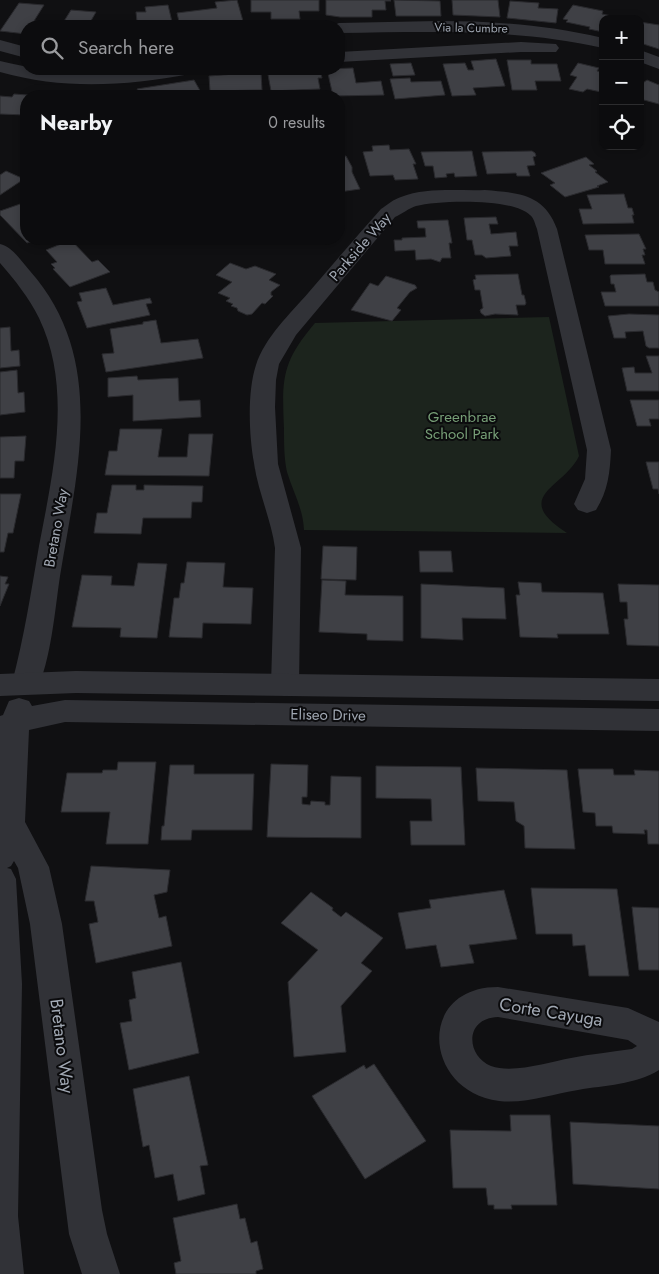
<!DOCTYPE html>
<html lang="en">
<head>
<meta charset="utf-8">
<style>
  body { margin:0; font-family:Jost,sans-serif; background:#151517; color:#f1f3f6 }
  .controls { position:absolute; right:15px; top:15px; display:grid; overflow:hidden; border-radius:10px; box-shadow:0 2px 8px #0003 }
  .controls button { width:45px; height:45px; display:grid; place-items:center; padding:0; border:0; border-bottom:1px solid #2c2c2e; background:#0c0c0e; color:#f1f3f6; font:25px sans-serif }
  .list { margin:0; padding:0; list-style:none }
  h2 { display:flex; justify-content:space-between; align-items:center; height:65px; margin:0; padding:0 20px; font-size:21px }
  h2 small { font-size:16px; font-weight:400; color:#9a9b9e }
  .icon { flex:none; width:28px; height:28px; fill:none; stroke:currentColor; stroke-width:2; stroke-linecap:round; stroke-linejoin:round }
  .map { position:relative; flex:none; width:659px; height:1274px; overflow:hidden }
  .search { position:absolute; background:#0c0c0e; box-shadow:0 2px 8px #0003; left:20px; top:20px; width:325px; height:55px; display:flex; align-items:center; gap:12px; box-sizing:border-box; padding:0 18px; border-radius:20px; color:#9a9b9e; font-size:19px }
  .panel { position:absolute; background:#0c0c0e; box-shadow:0 2px 8px #0003; left:20px; top:90px; width:325px; height:155px; border-radius:20px }
  .map>svg:first-child { display:block }
  .green { fill:#1c241d }
  .building { fill:#3f4045; stroke:#2a2a2e }
  .lines { fill:none; stroke-linecap:round; stroke-linejoin:round }
  .minor { fill:#313237; fill-rule:evenodd }
  .tertiary { fill:#313237; fill-rule:evenodd }
  .labels { text-anchor:middle; stroke-width:4; stroke-linejoin:round; paint-order:stroke }
  .far-street-label { font-size:12px; fill:#a1a8b3; stroke:#0b0b0d }
  .street-label { font-size:15px; fill:#a1a8b3; stroke:#0b0b0d }
  .park-label { font-size:15px; fill:#779f77; stroke:#0b0b0d }
  .near-street-label { font-size:18px; fill:#a1a8b3; stroke:#0b0b0d }
</style>
</head>
<body>
<div class="map">
<svg width="659" height="1274" viewBox="0 0 659 1274">
  <rect width="100%" height="100%" fill="#101012"/>
  <path class="green" d="M549,317L579,456C564,488 510,496 567,533L304,530C303,508 293,492 287,472C284,458 284,443 284,429C282,379 281,363 315,323Z"/>
  <path class="building" d="M237,0L243,21L200,24V26H180L177,13L217,8L215,2Z
    M251,0H319V11H299L300,19H271V12H251Z
    M326,0H390L391,1H385L386,10H372V17H340L326,15Z
    M394,0L440,1L441,16H396Z
    M452,0H498L500,17L453,15Z
    M510,1L539,3L538,8L558,9L556,23L507,18Z
    M19,3L44,5L34,21L56,23L54,26H26V34L0,31Z
    M168,5L173,26H130L129,22H137L136,12H146L145,7Z
    M573,5L603,11L602,14L622,18L603,19V32L589,29L590,27L566,22L568,20L563,19Z
    M71,10L96,12L88,26H61Z
    M640,22L659,25V49L640,43Z
    M496,59L505,86L473,88L476,95L452,96L443,64L465,63L468,70H474L471,61Z
    M507,60H531V64H557L561,81H535L537,90H512Z
    M411,63L415,75L393,76L390,64Z
    M578,63L599,68L597,71L603,72V90L601,92L587,89L583,92L569,89L577,77L570,75Z
    M353,68L356,83L381,81L384,95L333,96L327,69Z
    M267,69H320L322,78H318L320,89L271,91Z
    M261,72L262,90L210,91L209,76Z
    M410,78L411,82L441,81L445,95L395,99L390,79Z
    M194,80L202,94L187,96H141L137,89Z
    M647,80L659,85V104L640,99V85Z
    M95,92H125L124,96H83H95Z
    M14,94L41,96H26L25,115L0,114V96L12,97Z
    M389,145L390,150L409,149L416,164H413L418,179L395,180L393,175L370,176L363,152L373,151L372,146Z
    M472,151L477,176L455,177L454,173L446,174L447,177L435,178L433,166H425L421,152Z
    M532,151L535,153L536,156L533,157L535,165L527,166L530,176H517L516,173L487,174L482,152Z
    M346,156L352,167V172L360,189L339,192V157Z
    M586,157L594,164L589,165L597,171L595,172L608,182L597,186L599,187L565,197L550,185L555,183L541,173Z
    M6,171L24,179L0,195V175Z
    M624,194L628,208H632L634,215H632L634,223L583,224L579,209H592L587,195Z
    M26,202V239H40L27,243L0,215V211Z
    M496,217L498,224H489L491,234L516,232L518,246H509L511,256L486,258L482,255H475L472,240H467L464,218Z
    M448,220L452,243H449L451,258H442L440,262L431,259L416,260L415,250L395,251L394,240H402V238L426,237L425,228H418L417,221Z
    M639,234L646,249H643L645,255H642L645,264H605L603,250H589L585,235Z
    M71,240L92,262L98,260L110,272L70,287L53,269L55,268L51,264L57,262L46,250Z
    M230,263L246,269L255,266L276,274L269,280L280,285L271,292V295L273,296L265,304L262,303L252,314L247,315L238,311L237,308L231,306L233,304L226,301L230,298L218,293L232,282L216,275Z
    M518,274L522,295H524L526,303L525,305H516L518,315L495,314L485,316L481,313L480,310L483,308L480,290H475L473,280L476,279L475,275Z
    M645,274L647,282H653L655,290L659,292V306H605L601,292H616L614,284H611L610,276L611,275Z
    M386,276L415,285L417,288L410,292L397,308L401,310L392,321L351,310L370,283L378,286Z
    M106,288L113,305L150,298L152,303L146,304L150,315L87,328L77,302L82,301L79,293Z
    M629,314L659,315V348H649L646,346L643,331L625,332L626,338H614L608,316Z
    M156,320L161,343L198,339L203,358L106,372L102,354L114,353L110,329L143,324V322Z
    M10,327L11,351L19,350L20,366L0,368V328Z
    M646,356H659V391H627L622,368L634,367L635,373H652Z
    M17,370L18,393L24,392L25,412L0,415V372Z
    M137,376L138,380L178,378L179,401L200,400L201,417L133,421V395L108,397V378Z
    M630,400H659V419H649L651,426H637Z
    M120,429H162L158,457H187L189,434H213L209,476L105,475L109,451H117Z
    M26,436L24,461H15L14,478H0V437Z
    M646,462H659V494L658,489H653Z
    M112,485H136V490H144V485L203,486L202,502H192L191,518H143L141,534L94,533L97,513H107Z
    M0,494H21L13,533H8L4,552H0Z
    M323,546L357,547L356,580L321,579Z
    M419,551H451L453,572H420Z
    M187,562L225,563L223,587L253,588L251,624L203,623L202,638L169,637L174,598H179L181,583H184Z
    M138,563L167,564L157,638L120,637L121,628L72,627L82,575L112,576L111,585L134,586Z
    M0,576L8,577L5,584H9L0,606Z
    M322,580L346,581L345,595L403,596V641L367,640V634L319,632Z
    M518,582L541,583L542,592L603,593L609,634H557L558,638L520,637L516,595H520Z
    M421,584L504,588L506,619L462,618L463,640L421,638Z
    M618,584L659,585V646L627,645L624,619H628L627,602H620Z
    M118,762H156L148,844H106L110,812H61L67,773H102L103,770H117Z
    M271,764L308,765L307,797H302V804L310,805L311,801L325,802V805H330L331,776L361,777V838L267,837Z
    M170,765H194V774H254L252,830H192L191,840H161L162,826H164Z
    M376,766L461,767L465,845H411L410,821H432L431,799L376,798Z
    M476,768L567,770L575,849L525,848L524,826L516,821L514,802L478,801Z
    M578,769H613L614,775H635L634,770L659,771V844H648L647,830H644L645,834L613,833L612,826H596L595,813L583,812Z
    M91,866L170,870L167,892L154,895L159,918L166,916L172,946L96,963L89,924L98,922L94,901H85Z
    M531,888L617,889L629,976H589L585,945L573,946L572,934H536Z
    M504,890L517,939L469,945L474,963L441,967L436,945L406,949L398,913L431,908L429,900Z
    M311,892L333,908L332,910L341,917L346,912L383,938L361,963L372,971L341,1006L346,1052L294,1057L288,982L318,950L281,923Z
    M632,907L659,908V970H639Z
    M181,962L199,1053L129,1070L120,1023L132,1021L129,1000L136,998L132,972Z
    M374,1064L426,1141L365,1179L312,1096L364,1065L366,1069Z
    M189,1076L208,1165L200,1166L205,1194L178,1201L173,1174L155,1178L149,1145L143,1147L133,1089Z
    M510,1115H550L557,1205H511L512,1209H494V1205H488L486,1188H453L450,1130L511,1131Z
    M570,1122L659,1126V1189L573,1184Z
    M237,1204L240,1219L245,1218L251,1243L257,1241L263,1269L256,1271V1274H176L174,1263L181,1261L173,1218Z"/>
  <g class="lines">
    <path class="minor" d="M485,190C519,193 544,194 557,229L611,450C610,472 608,491 596,510L587,513L578,510L574,504L585,479L587,450L537,229C535,224 534,218 530,215C513,198 439,200 416,206C409,208 402,214 395,217L296,335L279,364L276,380L275,407L278,464L301,548L299,685L295,693L285,696L275,693L271,685L275,548C271,519 258,492 254,463C249,436 247,392 256,365C265,337 290,314 309,292C333,264 357,236 381,209C387,205 394,199 401,197C426,187 459,191 485,190Z
      M0,244C13,247 21,261 30,271C108,359 77,472 60,576C55,609 51,662 36,691L26,694L16,691L12,683C24,638 31,592 39,546C53,472 73,389 39,318C29,298 15,280 0,263Z
      M498,987L628,1008L659,1022V1070C635,1085 605,1085 578,1090C552,1094 526,1104 499,1101C423,1091 416,987 498,987ZM498,1017L628,1040L637,1046L632,1049C612,1052 591,1054 571,1058C549,1062 513,1074 491,1066C466,1056 464,1018 498,1017Z"/>
    <path class="tertiary" d="M438,21C494,21 548,25 603,38V48C515,28 428,32 339,33V26H331L339,23Z
      M0,40L26,47V58L0,51Z
      M521,42L556,44L559,48L556,52H521L339,62V52Z
      M640,50L659,57V69L640,62Z
      M0,61C32,68 60,75 95,74C130,74 164,67 199,69L196,73L190,74C125,86 64,90 0,72Z
      M76,671L659,679V701L76,693L0,696V674Z
      M19,698L29,701L32,706L65,700L659,709V731L65,722L29,730L25,822L49,867L62,924L102,1210L107,1234L120,1274H82L69,1234L30,924L18,868L14,861L11,866L7,868L11,869L16,879L22,984L18,1216L24,1274H0V716L3,715L9,701Z"/>
  </g>
  <g class="labels">
    <g class="far-street-label">
      <text transform="translate(471 28) rotate(1)" y="4">Via la Cumbre</text>
    </g>
    <g class="street-label">
      <text transform="translate(360 247) rotate(-49)" y="5">Parkside Way</text>
      <text transform="translate(56 528) rotate(-80)" y="5">Bretano Way</text>
      <text transform="translate(328 715) rotate(1)" y="5">Eliseo Drive</text>
    </g>
    <g class="park-label">
      <text x="462" y="422">Greenbrae<tspan x="462" dy="17">School Park</tspan></text>
    </g>
    <g class="near-street-label">
      <text transform="translate(551 1012) rotate(9)" y="6">Corte Cayuga</text>
      <text transform="translate(62 1046) rotate(83)" y="6">Bretano Way</text>
    </g>
  </g>
</svg>
<div class="controls">
<button>+</button>
<button>−</button>
<button><svg class="icon" aria-label="locate" viewBox="0 0 24 24"><circle cx="12" cy="12" r="6"/><path d="M12 2v4M12 18v4M2 12h4M18 12h4"/></svg></button>
</div>
<div class="search"><svg class="icon" aria-label="search" viewBox="0 0 24 24"><circle cx="10" cy="10" r="6"/><path d="M15 15l6 6"/></svg>Search here</div>
<section class="panel">
<h2>Nearby<small>0 results</small></h2>
<ul class="list">
</ul>
</section>
</div>
</body>
</html>
